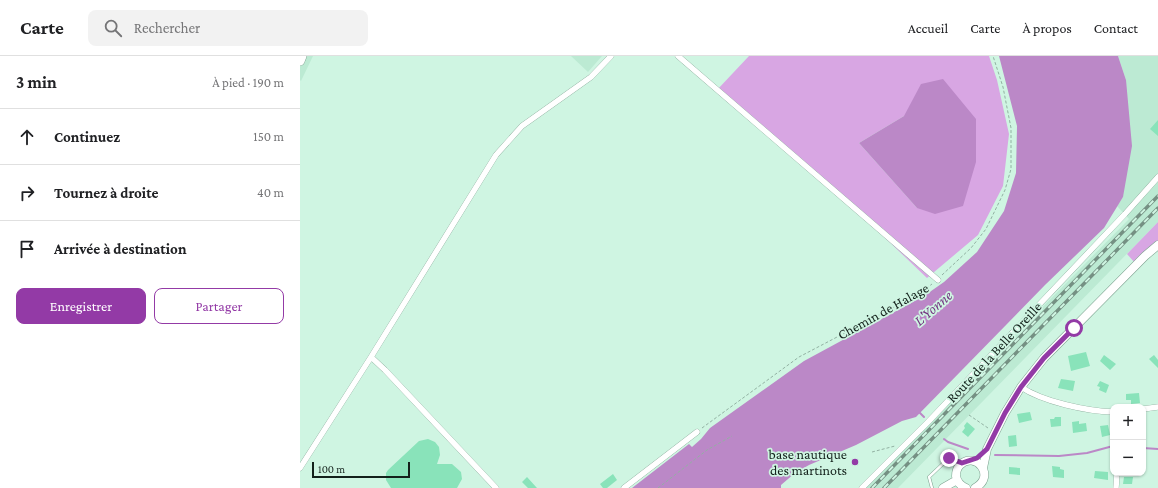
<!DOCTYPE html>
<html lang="fr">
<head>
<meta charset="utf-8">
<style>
  body { margin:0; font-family:"Crimson Pro",serif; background:#f2f2f2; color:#202124 }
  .controls { position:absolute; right:12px; bottom:12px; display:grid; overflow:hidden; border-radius:8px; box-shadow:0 1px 3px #0004 }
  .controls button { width:36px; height:36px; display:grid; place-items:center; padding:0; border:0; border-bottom:1px solid #e0e0e0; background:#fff; color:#202124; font:20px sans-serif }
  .scale { position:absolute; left:12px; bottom:10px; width:98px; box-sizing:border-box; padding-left:4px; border:2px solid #13211b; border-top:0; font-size:11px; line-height:14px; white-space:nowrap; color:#13211b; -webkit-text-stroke:3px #cff5e2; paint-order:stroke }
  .stop { position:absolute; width:12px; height:12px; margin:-9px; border:3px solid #933aa6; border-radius:50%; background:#fff }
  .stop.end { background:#933aa6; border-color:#fff; box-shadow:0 1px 4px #0008 }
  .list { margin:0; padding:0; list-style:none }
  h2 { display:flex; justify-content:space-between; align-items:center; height:52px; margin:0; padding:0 16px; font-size:17px }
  h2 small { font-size:13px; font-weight:400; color:#757577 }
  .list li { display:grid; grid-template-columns:26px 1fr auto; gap:12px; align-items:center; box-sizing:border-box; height:56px; padding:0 16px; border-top:1px solid #e0e0e0 }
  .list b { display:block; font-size:15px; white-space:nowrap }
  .list em { font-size:13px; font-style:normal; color:#757577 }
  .actions { display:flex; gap:8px; padding:12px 16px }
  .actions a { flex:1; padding:9px 0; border:1px solid #933aa6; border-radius:8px; text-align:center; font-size:14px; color:#933aa6 }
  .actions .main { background:#933aa6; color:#fff }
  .icon { flex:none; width:22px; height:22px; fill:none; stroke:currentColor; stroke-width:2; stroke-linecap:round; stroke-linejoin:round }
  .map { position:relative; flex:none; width:858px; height:432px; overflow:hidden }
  header { display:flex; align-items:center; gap:24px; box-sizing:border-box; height:56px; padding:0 20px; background:#fff; border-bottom:1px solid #e0e0e0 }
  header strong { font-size:19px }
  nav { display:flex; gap:22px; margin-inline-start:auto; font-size:14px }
  .search { width:280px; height:36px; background:#f2f2f2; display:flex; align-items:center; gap:10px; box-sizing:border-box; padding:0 14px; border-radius:8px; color:#757577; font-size:15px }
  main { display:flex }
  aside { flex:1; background:#fff }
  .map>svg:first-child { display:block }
  .built { fill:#bcead3 }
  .green { fill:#d8a6e3; fill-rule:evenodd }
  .water { fill:#bb88c7 }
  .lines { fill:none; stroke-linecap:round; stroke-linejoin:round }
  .stream { stroke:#bb88c7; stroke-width:2 }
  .building { fill:#89e3ba }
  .lane-casing { stroke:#7da18f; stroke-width:3.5 }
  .street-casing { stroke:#7da18f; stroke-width:6 }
  .secondary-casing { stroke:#7da18f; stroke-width:9 }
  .primary-casing { stroke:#7da18f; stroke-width:10 }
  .path { stroke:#92b1a2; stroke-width:1; stroke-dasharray:3 2; stroke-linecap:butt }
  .lane { stroke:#fff; stroke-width:2.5 }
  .street { stroke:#fff; stroke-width:5.5 }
  .secondary { stroke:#fff; stroke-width:8 }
  .primary { stroke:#fff; stroke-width:9 }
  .rail-casing { stroke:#759083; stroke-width:3.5 }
  .rail { stroke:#cff5e2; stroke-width:2; stroke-dasharray:6; stroke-linecap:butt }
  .route { stroke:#933aa6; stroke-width:5 }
  .poi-dot { fill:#933aa6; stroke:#cff5e2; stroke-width:1.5 }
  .labels { text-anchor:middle; stroke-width:3.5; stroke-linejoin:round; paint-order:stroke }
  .street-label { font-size:14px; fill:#13211b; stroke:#cff5e2 }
  .poi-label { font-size:14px; fill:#13211b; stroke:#cff5e2; text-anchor:end }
  .water-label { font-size:15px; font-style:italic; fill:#733581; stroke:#cff5e2 }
</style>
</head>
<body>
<header>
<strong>Carte</strong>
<div class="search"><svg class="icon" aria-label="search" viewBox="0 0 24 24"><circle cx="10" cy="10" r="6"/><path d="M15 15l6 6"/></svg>Rechercher</div>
<nav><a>Accueil</a><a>Carte</a><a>À propos</a><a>Contact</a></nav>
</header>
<main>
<aside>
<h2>3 min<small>À pied · 190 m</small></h2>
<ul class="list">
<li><svg class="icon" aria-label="ahead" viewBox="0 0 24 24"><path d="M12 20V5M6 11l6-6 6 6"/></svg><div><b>Continuez</b></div><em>150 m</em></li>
<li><svg class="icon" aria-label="right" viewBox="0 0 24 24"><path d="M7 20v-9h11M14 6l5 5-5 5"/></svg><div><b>Tournez à droite</b></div><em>40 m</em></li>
<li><svg class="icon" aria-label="arrive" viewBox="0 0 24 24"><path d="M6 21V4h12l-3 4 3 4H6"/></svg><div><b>Arrivée à destination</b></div></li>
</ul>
<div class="actions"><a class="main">Enregistrer</a><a>Partager</a></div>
</aside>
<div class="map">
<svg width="858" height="432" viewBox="0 0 858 432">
  <rect width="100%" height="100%" fill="#cff5e2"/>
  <path class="built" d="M0,0H13L1,25L0,24Z
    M271,0H302L288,16Z
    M818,0H858V166L598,432H565L829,163L817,150L823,141L826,24Z"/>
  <path class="green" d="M449,0H689L697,24L709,78L703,130L678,179L627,222L580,177L417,34ZM604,60L617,152L559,87Z
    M858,166V194L836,208L827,198Z"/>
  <path class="water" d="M699,0H818L826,24L832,90L823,141L804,172L745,229L616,361L602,365L556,389L509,409L495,417L481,429V432H332L389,388L392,391L401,383L410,372L504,305L624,240L644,226L677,196L704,155L716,117L717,70Z
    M643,23L676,63V106L663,150L635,158L617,152L559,87L604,60L621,28Z"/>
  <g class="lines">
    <path class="stream" d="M619,356L624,361
      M644,383L648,386L668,393
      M843,392L858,393
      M695,399L759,400L787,397L813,390"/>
  </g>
  <path class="building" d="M858,64V80L850,73Z
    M786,296L790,310L771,315L768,300Z
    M804,299L816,308L810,314L800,305Z
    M854,299L858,304V312L849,303Z
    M761,323L775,325L773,335L758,332Z
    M800,325L809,329L806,337L799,334L800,331L797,330Z
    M839,337L840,347L831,348V344H826V338Z
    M730,356L732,364L719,367L717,358Z
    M755,361H761V370L751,371L750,363H754Z
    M779,365V368L786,367L787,375L773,377L772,366Z
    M667,366L675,373L668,381L662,376L665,372L664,370Z
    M808,369L810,379L802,381L800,370Z
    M716,379L717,390L709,391L708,380Z
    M128,383L135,386L139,391L140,399L137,408H152L161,416L162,423L157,432H91L86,424V417L88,414L119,385Z
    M752,410L760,411V413L764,414V422L753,421Z
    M709,411L720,412V419L709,418Z
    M795,415L808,416V424L794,422Z
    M313,418L317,424L307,432H303L300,428Z
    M227,421L237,432H228L222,426Z
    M824,421H833L832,428H823Z"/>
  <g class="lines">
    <g class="lane-casing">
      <path id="lane" d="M632,432L629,421L649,402L660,406"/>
    </g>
    <g class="street-casing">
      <path id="street" d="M378,0L638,224
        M71,301L85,314L196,432
        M721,331C743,346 787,355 813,356
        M843,353L858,351
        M0,412L71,301L196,99L222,70L291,21L311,0
        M324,432L397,376
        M562,432L628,366L825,158L858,121
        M816,432L817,417"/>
    </g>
    <g class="secondary-casing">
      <path id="secondary" d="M683,412L687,393L705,357L721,331L744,302L845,200L858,189
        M643,432L657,424
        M666,432C661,430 657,426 656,420C656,416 657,412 660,409C675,394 697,420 675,432"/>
    </g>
    <g class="primary-casing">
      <path id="primary" d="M0,5L2,0"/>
    </g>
    <path class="path" d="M642,219L671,192L686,173L705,134L711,113V72L703,31L693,0
      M669,359L688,372
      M402,372L499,301L619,238L632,228
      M572,396L595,390
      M358,432L407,394L432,380"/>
    <use href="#lane" class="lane"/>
    <use href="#street" class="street"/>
    <use href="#secondary" class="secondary"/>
    <use href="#primary" class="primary"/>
    <g class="rail-casing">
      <path id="rail" d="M572,432L858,140
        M584,432L858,152"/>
    </g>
    <use href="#rail" class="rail"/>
  </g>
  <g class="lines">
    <path class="route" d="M649,402L662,407L677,402L687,393L705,357L721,331L744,302L774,272"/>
  </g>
  <circle class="poi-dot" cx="555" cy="406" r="4"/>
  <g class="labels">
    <g class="street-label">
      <text transform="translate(583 255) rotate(-29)" y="5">Chemin de Halage</text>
      <text transform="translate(694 296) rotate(-47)" y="5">Route de la Belle Oreille</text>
    </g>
    <g class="poi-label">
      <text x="547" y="403">base nautique<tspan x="547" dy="16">des martinots</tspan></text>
    </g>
    <g class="water-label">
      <text transform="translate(633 252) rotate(-41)" y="5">L'Yonne</text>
    </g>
  </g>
</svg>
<div class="controls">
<button>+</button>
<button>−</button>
</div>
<div class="scale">100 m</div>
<div class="stop" style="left:774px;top:272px"></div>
<div class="stop end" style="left:649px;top:402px"></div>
</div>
</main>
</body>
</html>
